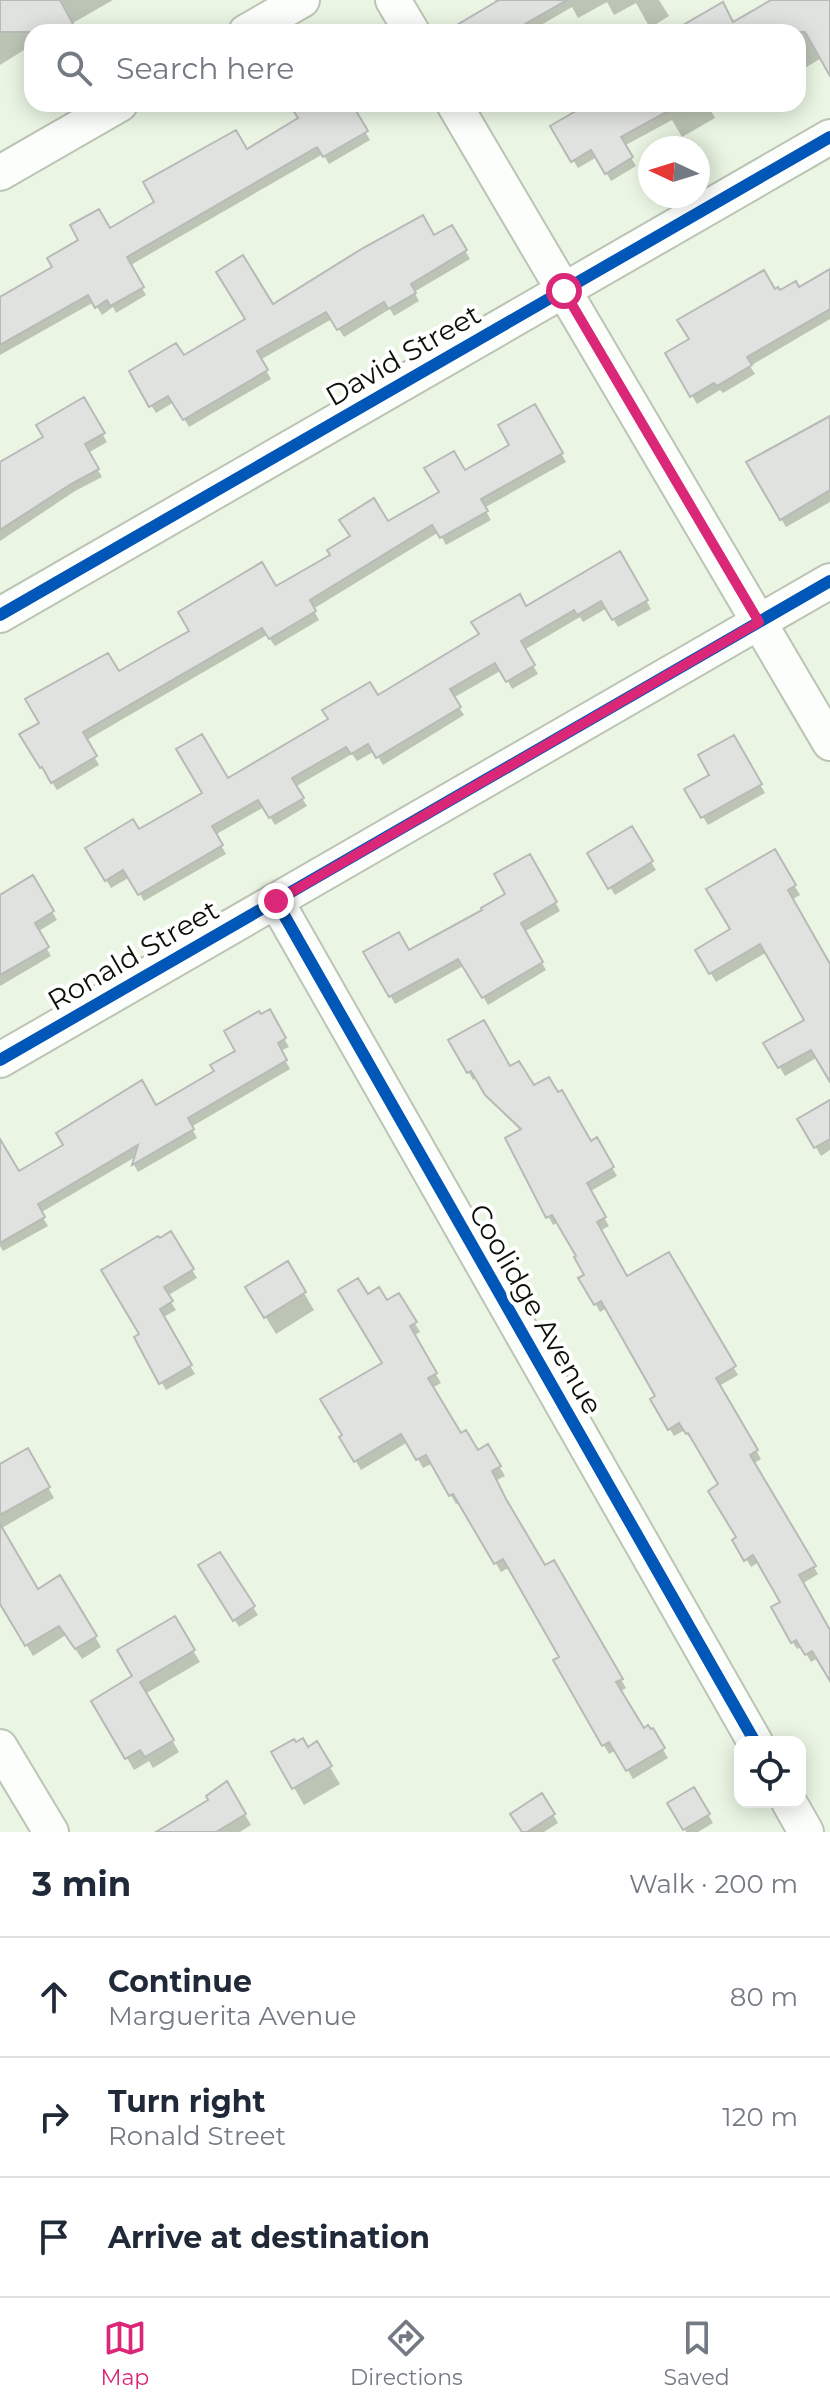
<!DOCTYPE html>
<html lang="en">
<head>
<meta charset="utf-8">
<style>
  body { margin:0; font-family:Montserrat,sans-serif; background:#f6f6f7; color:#1f2937 }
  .controls { position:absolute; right:24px; bottom:24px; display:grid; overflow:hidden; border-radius:16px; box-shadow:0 4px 20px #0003 }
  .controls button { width:72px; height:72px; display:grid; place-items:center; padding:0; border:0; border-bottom:2px solid #e0e1e3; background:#fff; color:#1f2937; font:40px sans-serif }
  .compass { position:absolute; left:638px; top:136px; width:72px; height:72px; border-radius:50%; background:#fff; box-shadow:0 4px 20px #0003; rotate:274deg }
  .stop { position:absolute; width:24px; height:24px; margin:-18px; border:6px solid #db2777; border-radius:50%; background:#fff }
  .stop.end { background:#db2777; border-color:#fff; box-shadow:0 2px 8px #0008 }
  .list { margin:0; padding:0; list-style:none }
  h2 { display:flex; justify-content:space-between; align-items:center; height:104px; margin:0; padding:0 32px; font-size:34px }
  h2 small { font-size:26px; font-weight:400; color:#747a83 }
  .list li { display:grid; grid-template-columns:52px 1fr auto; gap:24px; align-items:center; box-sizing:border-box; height:120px; padding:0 32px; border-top:2px solid #e0e1e3 }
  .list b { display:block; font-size:30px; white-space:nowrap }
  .list p { margin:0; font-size:26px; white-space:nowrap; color:#747a83 }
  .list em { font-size:26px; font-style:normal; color:#747a83 }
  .icon { flex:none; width:44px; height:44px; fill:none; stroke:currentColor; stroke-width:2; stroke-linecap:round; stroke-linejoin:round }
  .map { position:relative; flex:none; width:830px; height:1832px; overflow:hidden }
  .search { position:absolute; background:#fff; box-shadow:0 4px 20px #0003; left:24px; right:24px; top:24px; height:88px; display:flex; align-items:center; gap:20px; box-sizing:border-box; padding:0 28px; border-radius:24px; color:#747a83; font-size:30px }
  .sheet { height:464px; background:#fff }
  nav { display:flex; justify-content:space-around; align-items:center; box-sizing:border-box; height:112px; border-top:2px solid #e0e1e3; background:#fff; font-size:22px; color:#747a83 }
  nav a { display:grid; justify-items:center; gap:4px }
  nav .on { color:#db2777 }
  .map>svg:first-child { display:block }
  .shadow { fill:#0003 }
  .building { fill:#e0e2e0; stroke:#b8bab7; stroke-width:2 }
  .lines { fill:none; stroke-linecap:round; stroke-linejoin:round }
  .minor-casing { stroke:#bbc4b5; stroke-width:38 }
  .minor { stroke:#fcfefb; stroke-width:34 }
  .cycleway-casing { stroke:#fff; stroke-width:17 }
  .cycleway { stroke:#0057b8; stroke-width:12 }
  .route { stroke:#db2777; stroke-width:10 }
  .labels { text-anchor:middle; stroke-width:8; stroke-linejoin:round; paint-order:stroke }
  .street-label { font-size:28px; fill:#0b1106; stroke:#fff }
</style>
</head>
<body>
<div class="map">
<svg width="830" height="1832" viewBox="0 0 830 1832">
  <rect width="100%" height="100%" fill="#eaf5e3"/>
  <path class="shadow" d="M16,0H113L71,24L76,32H35L26,26L32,36V45L0,65V13Z
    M495,0H659L669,16L650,28L636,3L614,15L607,2L578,18L572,7L529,32H480L497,4Z
    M775,0H830V53L798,72V32H692L733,24Z
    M292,104H349L370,140L329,164L323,154L129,266L146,295L116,313L113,307L102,315L94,302L0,355V300L109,231L301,119Z
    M592,104H707L715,118L682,137L672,120L624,146L636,166L611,181L597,157L578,168L553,127Z
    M451,227L470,259L414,292L419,301L394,316L390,309L344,337L332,319L260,360L271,379L189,427L174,402L156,413L131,372L183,358L272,307L434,237Z
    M830,271V319L750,366L755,374L723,393L720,390L697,404L667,354L774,292L798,290Z
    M83,400L107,442L88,453L102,477L75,491L0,541V465L46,438Z
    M535,407L566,462L484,508L491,520L446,545L439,532L313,609L319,620L275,646L267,635L85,741L99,765L57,790L27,742L118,674L276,589L441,493L464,473L512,446Z
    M830,418V502L786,527L749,463Z
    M620,554L651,609L618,627L607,608L583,622L580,617L524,650L538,674L512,689L502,670L453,698L464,715L383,765L375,751L357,761L352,754L295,787L307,806L275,825L264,807L215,835L226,854L144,901L130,877L111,888L88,849L138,832L377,698Z
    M733,738L765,793L708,825L687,790L712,775Z
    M631,829L656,870L615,895L590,854Z
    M774,852L800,895L791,900L823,956L826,955L830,962V1078L818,1057L785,1076L766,1044L807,1021L767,952L716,982L697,950L733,930Z
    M530,856L560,911L524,932L546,970L488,1005L465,965L395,1004L366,953L408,952L485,911L508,895Z
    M32,878L57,920L37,932L51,956L0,986V897Z
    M269,1012L289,1047L280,1051L290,1069L191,1127L197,1138L138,1172L134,1165L137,1156L40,1213L48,1226L3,1251L0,1246V1165L18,1174L156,1108L217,1072L238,1051L261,1017Z
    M451,1041L510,1069L590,1143L596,1140L617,1176L589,1192L609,1226L600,1231L627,1278L668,1255L738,1375L719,1386L761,1459L753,1464L818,1574L802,1584L830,1634V1668L818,1658L811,1662L802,1647L797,1649L793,1643L805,1637L759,1562L751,1567L735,1540L739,1538L721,1485L695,1440L692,1441L685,1430L674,1436L652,1399L658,1396L607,1308L600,1312L581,1278L587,1276L558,1222L553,1225L507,1139L521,1131L493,1103L477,1077L473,1080Z
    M830,1103V1150L821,1156L800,1120Z
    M170,1234L197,1278L167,1296L176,1310L162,1318L195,1374L166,1390L136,1338L142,1335L159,1241Z
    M287,1264L314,1310L276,1334L248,1288Z
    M398,1295L420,1332L413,1336L441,1383L432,1388L460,1435L477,1452L488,1447L505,1476L495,1481L544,1568L553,1563L626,1688L620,1692L643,1730L652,1731L668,1758L633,1779L616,1750L609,1754L555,1661L561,1658L510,1567L501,1572L460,1502L456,1504L433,1463L423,1468L408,1442L361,1470L342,1438L384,1364L368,1297L386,1302Z
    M27,1451L54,1498L0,1529L37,1591L60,1578L101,1647L82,1659L66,1635L33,1656L0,1600V1468Z
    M219,1554L258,1615L239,1627L200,1566Z
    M174,1619L200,1662L145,1694L179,1752L153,1768L149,1761L134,1770L94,1702L135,1677Z
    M316,1744L340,1784L304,1805L274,1753L307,1749Z
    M226,1784L251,1825L240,1832H185Z
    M694,1790L713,1823L698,1832H686L670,1804Z
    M542,1796L558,1823L544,1832H523Z"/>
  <path class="building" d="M0,0H60L73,24L59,32H0Z
    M499,0H567L511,32H445Z
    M771,0H830V76L805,32H671L723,2L733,22Z
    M289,104H352L368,131L323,157L317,147L127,257L144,287L110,306L107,300L95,308L88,295L0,345V297L52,267L47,258L78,240L70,225L99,209L110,228L154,202L143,182L236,130L247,149L298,118Z
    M588,104H681L621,137L633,157L605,174L591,150L571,162L550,126Z
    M423,215L434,235L452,225L467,250L411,284L416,293L388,309L384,302L337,330L326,312L257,351L268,370L183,420L168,396L149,407L129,371L176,343L184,355L245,319L216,272L243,255L273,304L363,248Z
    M830,269V309L747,357L752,365L717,386L714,383L690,397L665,353L689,339L677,320L764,270L775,289L778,287L780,290L796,281L799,287Z
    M84,397L105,433L85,444L99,469L71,484L0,530V462L43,437L36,425Z
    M535,404L563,453L481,499L488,511L440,538L432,525L310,600L316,611L269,639L262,628L83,732L97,756L51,783L42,767L40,768L19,734L39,723L25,699L108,653L119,671L164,645L189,631L178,612L262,562L276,586L330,555L327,550L350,536L339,520L374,498L388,521L439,492L424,468L454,451L465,470L509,445L498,425Z
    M830,416V490L780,520L746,462Z
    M620,551L648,600L612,620L601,601L577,615L574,610L521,641L535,665L506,682L495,663L450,689L461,707L376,758L368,744L351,754L346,747L292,778L304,798L269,818L258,800L212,826L223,845L138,895L123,870L105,881L85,848L133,819L139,829L202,793L176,749L202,734L228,778L328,719L322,710L370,682L378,695L479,634L471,622L520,594L526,606Z
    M734,735L762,784L701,818L684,789L709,775L698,755Z
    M632,826L653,861L608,889L587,853Z
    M775,849L796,885L788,890L830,964V1082L811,1050L778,1068L763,1043L804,1020L760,944L709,974L695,950L730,929L706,889Z
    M530,854L557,902L521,923L543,962L482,998L458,959L389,997L363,952L399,932L409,950L482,910L481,908L505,894L494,874Z
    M33,875L54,911L35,923L49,947L0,975V895Z
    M270,1009L286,1038L278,1043L287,1060L188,1118L194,1129L132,1165L138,1145L38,1204L45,1217L0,1243V1139L19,1171L63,1145L56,1133L142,1080L156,1105L214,1071L210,1065L235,1051L224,1031L259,1011L261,1014Z
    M484,1020L510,1066L519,1061L534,1085L549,1077L558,1092L562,1090L591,1141L597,1137L614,1167L587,1183L606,1217L597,1222L627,1276L669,1252L736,1366L716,1378L758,1450L750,1455L816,1566L799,1575L830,1630V1681L812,1651L805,1655L796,1640L791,1643L771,1607L780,1602L753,1555L744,1561L732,1540L736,1537L708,1491L718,1484L688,1433L686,1434L679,1423L668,1430L650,1399L655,1396L601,1301L594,1305L578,1278L584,1275L574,1257L576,1256L552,1215L546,1218L505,1138L521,1129L485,1095L471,1071L467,1073L448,1040Z
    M830,1100V1139L814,1148L797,1119Z
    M171,1231L194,1269L164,1287L173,1301L160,1309L192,1365L159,1384L134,1337L139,1334L101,1270L158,1236L160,1238Z
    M288,1261L306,1292L264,1318L245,1287Z
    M358,1278L368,1294L379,1287L387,1300L399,1293L417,1322L410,1326L437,1373L428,1378L461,1433L466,1430L478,1450L488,1444L501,1466L492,1471L506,1499L545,1565L554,1560L623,1679L616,1682L644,1728L648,1725L651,1729L653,1728L665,1748L626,1771L609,1742L602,1746L553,1660L559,1657L503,1559L494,1564L453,1494L449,1496L426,1455L416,1460L401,1434L354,1462L339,1437L342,1435L320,1399L382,1363L338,1290Z
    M28,1448L50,1487L0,1515V1464Z
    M0,1524L38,1589L60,1575L97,1636L75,1649L59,1626L25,1646L0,1604Z
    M220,1552L255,1606L233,1621L198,1565Z
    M175,1616L195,1650L140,1682L174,1740L145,1757L140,1750L125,1759L91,1701L132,1676L117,1650Z
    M303,1738L308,1747L317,1741L332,1766L292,1789L271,1752L294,1739L296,1742Z
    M227,1781L246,1814L216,1832H156L208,1800L206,1796Z
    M694,1787L710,1814L683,1830L667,1803Z
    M542,1793L555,1814L527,1832H522L510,1814Z"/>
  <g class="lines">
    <g class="minor-casing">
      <path id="minor" d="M393,0L412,32
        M246,32L302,0
        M454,104L830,743
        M0,173L120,104
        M0,615L830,137
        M276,901L755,1742
        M0,1060L830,581
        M0,1747L51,1832
        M789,1802L806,1832"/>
    </g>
    <use href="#minor" class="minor"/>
    <g class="cycleway-casing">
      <path id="cycleway" d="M0,615L830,137
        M276,901L755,1742
        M0,1060L830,581"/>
    </g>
    <use href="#cycleway" class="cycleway"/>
  </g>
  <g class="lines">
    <path class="route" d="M276,901L759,622L564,291"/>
  </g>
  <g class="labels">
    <g class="street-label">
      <text transform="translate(403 355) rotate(-30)" y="10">David Street</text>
      <text transform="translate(133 955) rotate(-30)" y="10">Ronald Street</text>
      <text transform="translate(536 1309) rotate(60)" y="10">Coolidge Avenue</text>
    </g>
  </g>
</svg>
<div class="controls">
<button><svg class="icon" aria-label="locate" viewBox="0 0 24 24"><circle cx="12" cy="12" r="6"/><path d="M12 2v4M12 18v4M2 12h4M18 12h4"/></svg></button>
</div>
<svg class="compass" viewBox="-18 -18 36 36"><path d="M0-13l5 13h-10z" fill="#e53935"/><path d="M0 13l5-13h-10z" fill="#747a83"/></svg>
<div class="stop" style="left:564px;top:291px"></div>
<div class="stop end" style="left:276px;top:901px"></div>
<div class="search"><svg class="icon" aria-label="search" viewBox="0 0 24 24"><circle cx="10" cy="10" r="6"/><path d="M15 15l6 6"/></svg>Search here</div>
</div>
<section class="sheet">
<h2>3 min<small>Walk · 200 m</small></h2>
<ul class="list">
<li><svg class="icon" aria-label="ahead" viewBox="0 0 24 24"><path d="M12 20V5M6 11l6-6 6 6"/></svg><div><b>Continue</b><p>Marguerita Avenue</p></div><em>80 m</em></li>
<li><svg class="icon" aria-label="right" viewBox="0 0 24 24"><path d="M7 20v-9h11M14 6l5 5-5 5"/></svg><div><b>Turn right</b><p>Ronald Street</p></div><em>120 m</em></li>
<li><svg class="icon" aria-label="arrive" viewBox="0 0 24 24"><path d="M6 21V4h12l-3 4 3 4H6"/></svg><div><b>Arrive at destination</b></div></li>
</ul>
</section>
<nav>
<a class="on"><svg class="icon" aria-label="map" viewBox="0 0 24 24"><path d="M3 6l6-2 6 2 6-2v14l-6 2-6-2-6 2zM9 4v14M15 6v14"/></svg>Map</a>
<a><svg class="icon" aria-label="directions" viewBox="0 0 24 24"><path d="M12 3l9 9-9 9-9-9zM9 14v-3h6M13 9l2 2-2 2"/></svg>Directions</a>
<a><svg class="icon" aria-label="saved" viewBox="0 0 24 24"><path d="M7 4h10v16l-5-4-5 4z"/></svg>Saved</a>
</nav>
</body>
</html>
